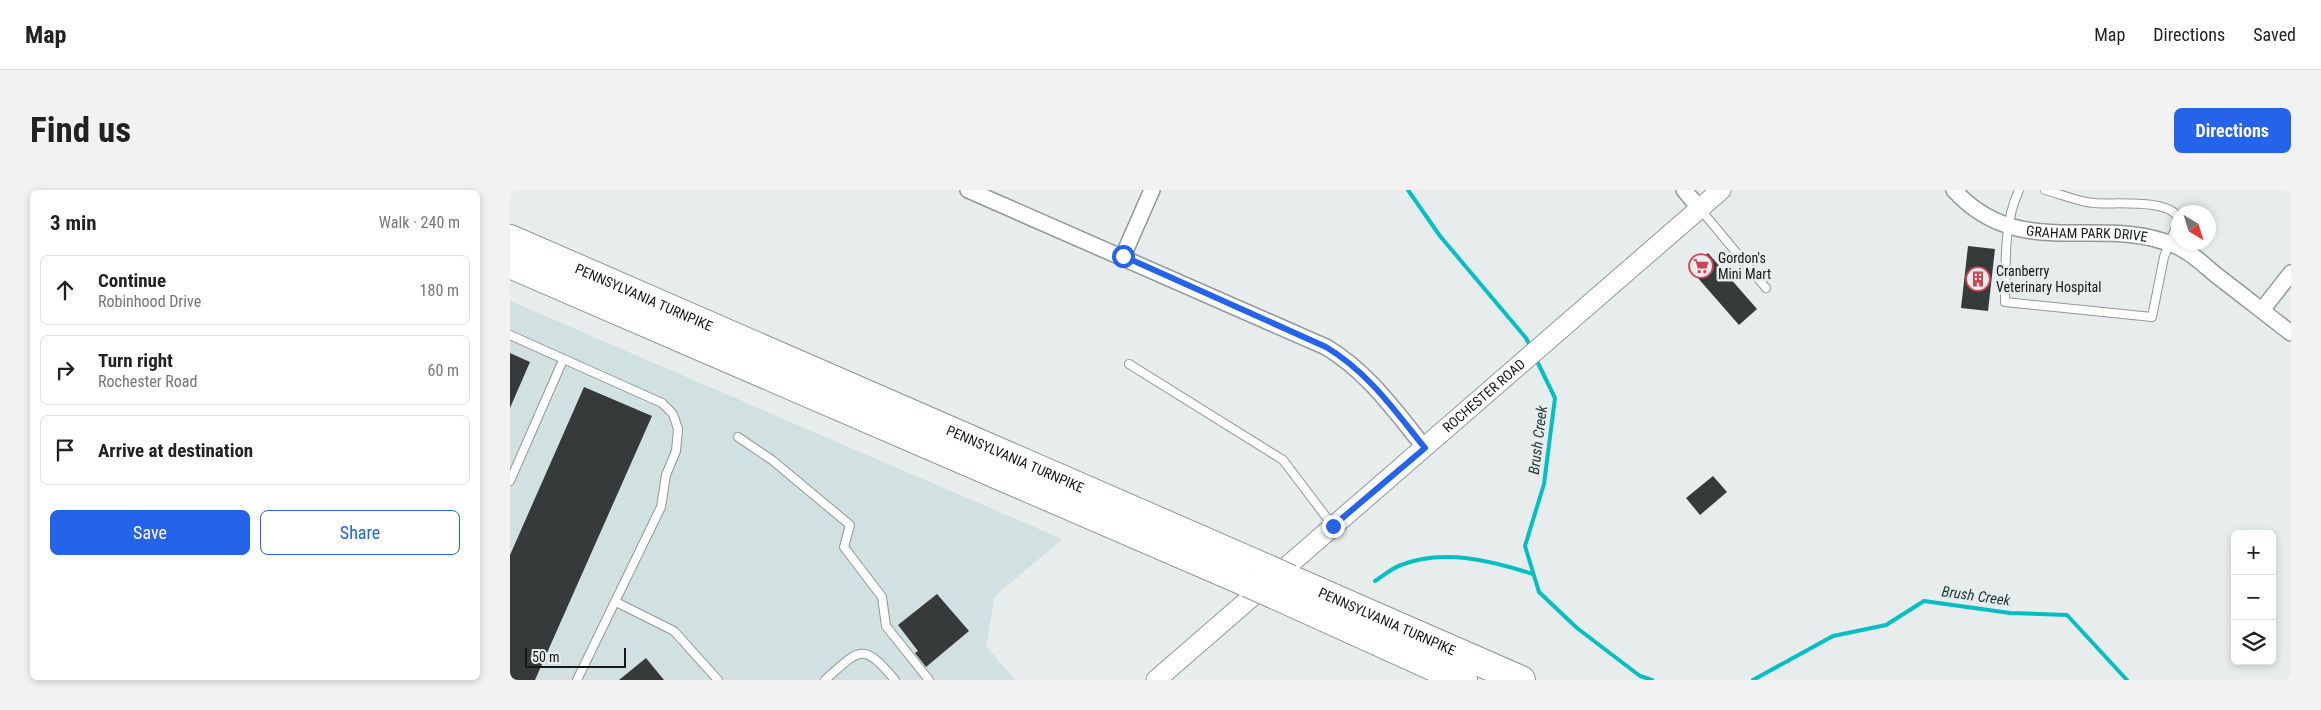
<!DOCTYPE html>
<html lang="en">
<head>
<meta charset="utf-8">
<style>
  body { margin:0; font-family:"Roboto Condensed",sans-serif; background:#f2f2f2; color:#222 }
  .controls { position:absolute; right:15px; bottom:15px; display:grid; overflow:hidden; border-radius:8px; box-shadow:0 2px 8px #0003 }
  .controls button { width:45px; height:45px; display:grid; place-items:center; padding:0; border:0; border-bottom:1px solid #e0e0e0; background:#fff; color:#222; font:25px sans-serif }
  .compass { position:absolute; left:1661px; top:15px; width:45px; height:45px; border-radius:50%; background:#fff; box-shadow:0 2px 8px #0003; rotate:142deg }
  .scale { position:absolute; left:15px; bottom:12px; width:101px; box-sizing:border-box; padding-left:5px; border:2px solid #161818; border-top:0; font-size:14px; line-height:18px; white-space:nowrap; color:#161818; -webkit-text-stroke:4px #e7ecec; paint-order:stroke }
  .stop { position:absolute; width:15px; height:15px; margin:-11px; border:4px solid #2563eb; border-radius:50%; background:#fff }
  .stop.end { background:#2563eb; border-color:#fff; box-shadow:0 1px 5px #0008 }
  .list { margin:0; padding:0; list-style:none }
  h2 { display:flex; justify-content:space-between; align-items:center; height:65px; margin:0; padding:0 20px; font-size:21px }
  h2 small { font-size:16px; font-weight:400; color:#767676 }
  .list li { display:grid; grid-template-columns:32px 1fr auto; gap:15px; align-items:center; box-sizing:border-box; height:70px; margin:0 10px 10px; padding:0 10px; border:1px solid #e0e0e0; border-radius:8px }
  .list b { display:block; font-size:19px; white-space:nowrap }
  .list p { margin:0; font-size:16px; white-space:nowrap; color:#767676 }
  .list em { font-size:16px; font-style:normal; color:#767676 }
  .actions { display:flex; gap:10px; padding:15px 20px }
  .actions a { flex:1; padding:11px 0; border:1px solid #2563eb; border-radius:8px; text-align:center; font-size:18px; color:#2563eb }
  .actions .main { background:#2563eb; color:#fff }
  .icon { flex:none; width:28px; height:28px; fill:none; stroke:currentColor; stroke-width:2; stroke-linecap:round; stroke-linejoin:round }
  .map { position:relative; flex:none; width:1781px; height:490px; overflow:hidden; border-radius:8px }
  header { display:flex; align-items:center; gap:30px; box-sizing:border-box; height:70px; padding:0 25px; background:#fff; border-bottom:1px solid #e0e0e0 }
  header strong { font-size:24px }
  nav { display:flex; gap:28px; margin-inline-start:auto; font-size:18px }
  .intro { display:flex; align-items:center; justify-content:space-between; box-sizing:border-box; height:120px; padding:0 30px }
  h1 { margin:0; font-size:35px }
  .button { padding:12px 22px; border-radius:8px; background:#2563eb; color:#fff; font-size:18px; font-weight:700 }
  main { display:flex; gap:30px; padding:0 30px }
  aside { flex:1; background:#fff; border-radius:8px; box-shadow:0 2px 8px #0003 }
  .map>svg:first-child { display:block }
  .built { fill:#d1e0e0 }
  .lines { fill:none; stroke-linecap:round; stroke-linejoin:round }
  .stream { stroke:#01bfc2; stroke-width:4 }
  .building { fill:#363a3a }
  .service-casing { stroke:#939797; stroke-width:10 }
  .minor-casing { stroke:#939797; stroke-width:18 }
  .tertiary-casing { stroke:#939797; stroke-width:21 }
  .motorway-casing { stroke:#939797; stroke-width:30 }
  .service { stroke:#fff; stroke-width:8 }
  .minor { stroke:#fff; stroke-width:15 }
  .tertiary { stroke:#fff; stroke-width:19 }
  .motorway { stroke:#fff; stroke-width:28 }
  .motorway-bridge-casing { stroke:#939797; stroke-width:30; stroke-linecap:butt }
  .motorway-bridge { stroke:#fff; stroke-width:28 }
  .route { stroke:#2563eb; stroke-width:6 }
  .labels { text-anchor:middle; stroke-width:5; stroke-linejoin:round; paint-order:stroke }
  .street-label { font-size:14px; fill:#161818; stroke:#e7ecec }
  .poi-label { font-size:14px; fill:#161818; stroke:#e7ecec; text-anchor:start }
  .water-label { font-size:15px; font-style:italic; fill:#1d3636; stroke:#e7ecec }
</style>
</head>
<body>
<header>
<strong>Map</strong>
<nav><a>Map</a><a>Directions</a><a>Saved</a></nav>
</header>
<div class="intro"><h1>Find us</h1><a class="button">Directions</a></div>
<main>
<aside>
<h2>3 min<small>Walk · 240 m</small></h2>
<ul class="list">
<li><svg class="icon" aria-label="ahead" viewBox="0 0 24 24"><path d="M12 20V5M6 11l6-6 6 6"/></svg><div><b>Continue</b><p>Robinhood Drive</p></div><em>180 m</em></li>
<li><svg class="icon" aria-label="right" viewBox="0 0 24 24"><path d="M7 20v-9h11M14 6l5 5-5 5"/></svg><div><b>Turn right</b><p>Rochester Road</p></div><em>60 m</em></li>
<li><svg class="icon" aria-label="arrive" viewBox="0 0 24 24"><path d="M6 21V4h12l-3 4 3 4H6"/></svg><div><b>Arrive at destination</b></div></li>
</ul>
<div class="actions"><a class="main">Save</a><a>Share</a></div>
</aside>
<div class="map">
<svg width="1781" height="490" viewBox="0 0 1781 490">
  <rect width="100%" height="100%" fill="#e7ecec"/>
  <path class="built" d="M0,111L552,349L485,406L476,456L505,490H0Z"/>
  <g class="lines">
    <path class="stream" d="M898,0L930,46L1016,148L1021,158
      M1026,169L1045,208L1034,294L1015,356L1029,402L1067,438L1130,486L1142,490
      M865,391C873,386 882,378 891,375C933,358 982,371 1023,384
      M1243,490L1323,446L1376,435L1414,411L1500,423L1557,425L1617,490"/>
  </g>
  <path class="building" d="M1458,56L1485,59L1478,121L1451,118Z
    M1198,63L1247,119L1229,135L1180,79Z
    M0,163L20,172L0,218Z
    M74,197L142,226L25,490H0V365Z
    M1203,286L1217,302L1190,325L1176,308Z
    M427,404L459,441L416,477L405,463L408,461L388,435Z
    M136,468L154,490H109Z"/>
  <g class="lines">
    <g class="service-casing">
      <path id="service" d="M1509,0C1493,34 1496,76 1495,112L1642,127L1654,67L1668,32
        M1535,0C1551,4 1568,12 1584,13C1602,15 1660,8 1668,28
        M1190,19L1256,98
        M0,145L152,213L163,224L168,239L166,261L156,285L151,317L67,490
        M619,174L773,270L823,336
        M228,247L262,270L340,335L334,357L372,407L376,436L419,490
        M0,291L53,170
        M106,412L164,441L208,490
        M315,490C350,459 352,451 385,490"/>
    </g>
    <g class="minor-casing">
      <g id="minor">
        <path d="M458,0L816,157C858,182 885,221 915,258"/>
        <path d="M1174,0L1190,19"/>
        <path id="s1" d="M1444,0C1510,73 1591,23 1666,56C1681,62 1694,75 1706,85C1731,104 1756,124 1781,143"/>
        <path d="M613,66L642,0"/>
        <path d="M1752,120L1781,83"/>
      </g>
    </g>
    <g class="tertiary-casing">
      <g id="tertiary">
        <path id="s2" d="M646,490L1211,0"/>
      </g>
    </g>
    <g class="motorway-casing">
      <g id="motorway">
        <path id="s3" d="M0,49L758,379"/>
        <path d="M0,74L738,393"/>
        <path id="s4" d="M780,389L1011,490"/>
        <path d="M763,404L953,490"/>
      </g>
    </g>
    <use href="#service" class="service"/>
    <use href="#minor" class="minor"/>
    <use href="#tertiary" class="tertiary"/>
    <use href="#motorway" class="motorway"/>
    <g class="motorway-bridge-casing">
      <path id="motorway-bridge" d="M758,379L780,389
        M738,393L763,404"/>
    </g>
    <use href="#motorway-bridge" class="motorway-bridge"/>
  </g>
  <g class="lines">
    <path class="route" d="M613,66L816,157C858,182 885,221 915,258L823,336"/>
  </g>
  <defs>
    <g id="supermarket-ring" transform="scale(1.25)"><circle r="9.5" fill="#e7ecec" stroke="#d24255" stroke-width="1.5"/><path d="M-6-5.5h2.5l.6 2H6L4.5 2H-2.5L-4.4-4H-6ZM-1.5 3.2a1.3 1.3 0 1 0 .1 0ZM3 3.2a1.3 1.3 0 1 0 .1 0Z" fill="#d24255"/></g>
    <g id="building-ring" transform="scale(1.25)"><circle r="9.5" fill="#e7ecec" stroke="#d24255" stroke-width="1.5"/><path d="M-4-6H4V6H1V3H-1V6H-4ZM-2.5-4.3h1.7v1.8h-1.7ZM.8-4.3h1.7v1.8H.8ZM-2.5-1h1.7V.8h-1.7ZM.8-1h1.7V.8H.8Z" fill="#d24255"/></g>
  </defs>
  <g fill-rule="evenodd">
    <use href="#supermarket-ring" x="1191" y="76"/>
    <use href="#building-ring" x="1468" y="89"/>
  </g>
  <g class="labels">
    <g class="street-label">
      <text dy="5" stroke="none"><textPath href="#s1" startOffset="145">GRAHAM PARK DRIVE</textPath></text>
      <text dy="5" stroke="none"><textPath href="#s3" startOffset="146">PENNSYLVANIA TURNPIKE</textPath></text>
      <text dy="5" stroke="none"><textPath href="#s2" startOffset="434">ROCHESTER ROAD</textPath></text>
      <text dy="5" stroke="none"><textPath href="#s3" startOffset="551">PENNSYLVANIA TURNPIKE</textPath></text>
      <text dy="5" stroke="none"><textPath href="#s4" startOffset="106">PENNSYLVANIA TURNPIKE</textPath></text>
    </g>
    <g class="poi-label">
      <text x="1208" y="73">Gordon's<tspan x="1208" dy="16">Mini Mart</tspan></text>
      <text x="1486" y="86">Cranberry<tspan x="1486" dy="16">Veterinary Hospital</tspan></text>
    </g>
    <g class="water-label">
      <text transform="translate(1028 250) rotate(-83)" y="5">Brush Creek</text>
      <text transform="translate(1466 406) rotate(8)" y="5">Brush Creek</text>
    </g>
  </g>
</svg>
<div class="controls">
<button>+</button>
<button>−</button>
<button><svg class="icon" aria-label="layers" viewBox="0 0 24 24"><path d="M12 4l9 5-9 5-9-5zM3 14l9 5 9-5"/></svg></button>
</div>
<svg class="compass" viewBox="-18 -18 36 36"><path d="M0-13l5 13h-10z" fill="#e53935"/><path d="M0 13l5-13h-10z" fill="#767676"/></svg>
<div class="scale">50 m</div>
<div class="stop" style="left:613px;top:66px"></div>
<div class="stop end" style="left:823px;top:336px"></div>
</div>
</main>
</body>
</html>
